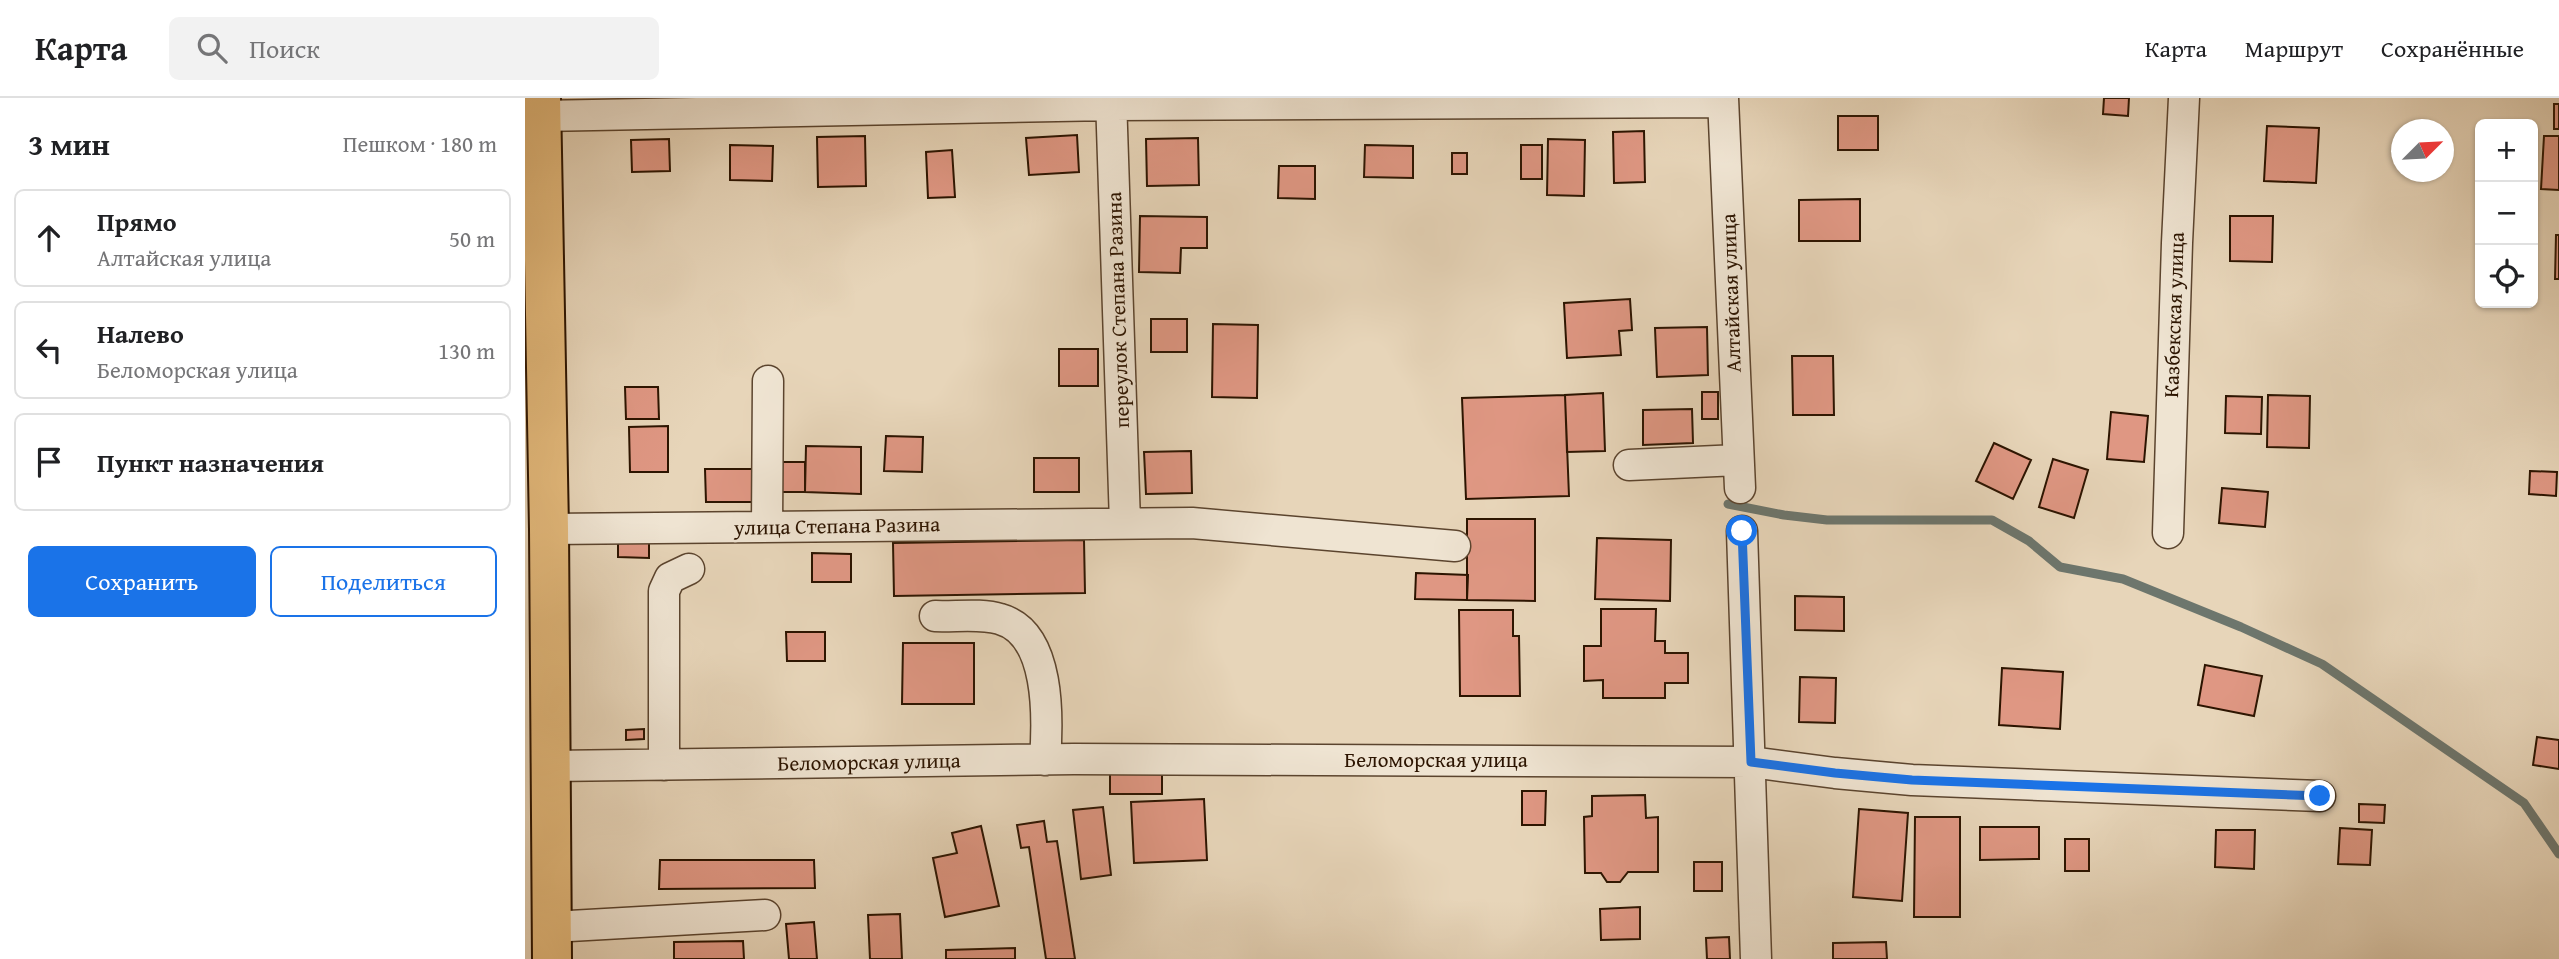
<!DOCTYPE html>
<html lang="ru">
<head>
<meta charset="utf-8">
<style>
  body { margin:0; font-family:"Gentium Book Plus",serif; background:#f2f2f2; color:#202124 }
  .controls { position:absolute; right:21px; top:21px; display:grid; overflow:hidden; border-radius:10px; box-shadow:0 2px 5px #0004 }
  .controls button { width:63px; height:63px; display:grid; place-items:center; padding:0; border:0; border-bottom:2px solid #e0e0e0; background:#fff; color:#202124; font:35px sans-serif }
  .compass { position:absolute; left:1866px; top:21px; width:63px; height:63px; border-radius:50%; background:#fff; box-shadow:0 2px 5px #0004; rotate:66deg }
  .stop { position:absolute; width:21px; height:21px; margin:-16px; border:5px solid #1a73e8; border-radius:50%; background:#fff }
  .stop.end { background:#1a73e8; border-color:#fff; box-shadow:0 2px 7px #0008 }
  .list { margin:0; padding:0; list-style:none }
  h2 { display:flex; justify-content:space-between; align-items:center; height:91px; margin:0; padding:0 28px; font-size:30px }
  h2 small { font-size:23px; font-weight:400; color:#757577 }
  .list li { display:grid; grid-template-columns:46px 1fr auto; gap:21px; align-items:center; box-sizing:border-box; height:98px; margin:0 14px 14px; padding:0 14px; border:2px solid #e0e0e0; border-radius:10px }
  .list b { display:block; font-size:26px; white-space:nowrap }
  .list p { margin:0; font-size:23px; white-space:nowrap; color:#757577 }
  .list em { font-size:23px; font-style:normal; color:#757577 }
  .actions { display:flex; gap:14px; padding:21px 28px }
  .actions a { flex:1; padding:16px 0; border:2px solid #1a73e8; border-radius:10px; text-align:center; font-size:24px; color:#1a73e8 }
  .actions .main { background:#1a73e8; color:#fff }
  .icon { flex:none; width:38px; height:38px; fill:none; stroke:currentColor; stroke-width:2; stroke-linecap:round; stroke-linejoin:round }
  .map { position:relative; flex:none; width:2034px; height:861px; overflow:hidden }
  header { display:flex; align-items:center; gap:42px; box-sizing:border-box; height:98px; padding:0 35px; background:#fff; border-bottom:2px solid #e0e0e0 }
  header strong { font-size:33px }
  nav { display:flex; gap:38px; margin-inline-start:auto; font-size:24px }
  .search { width:490px; height:63px; background:#f2f2f2; display:flex; align-items:center; gap:18px; box-sizing:border-box; padding:0 24px; border-radius:10px; color:#757577; font-size:26px }
  main { display:flex }
  aside { flex:1; background:#fff }
  .map>svg:first-child { display:block }
  .lines { fill:none; stroke-linecap:round; stroke-linejoin:round }
  .stream { stroke:#6d766d; stroke-width:9 }
  .building { fill:#df9783; stroke:#2c1400; stroke-width:2 }
  .minor-casing { stroke:#5b442e; stroke-width:33 }
  .highway-casing { stroke:#2c1400; stroke-width:42 }
  .minor { stroke:#efe4d2; stroke-width:30 }
  .highway { stroke:#e4ba7c; stroke-width:38 }
  .route { stroke:#1a73e8; stroke-width:9 }
  .labels { text-anchor:middle; stroke-width:5; stroke-linejoin:round; paint-order:stroke }
  .street-label { font-size:21px; fill:#2c1400; stroke:#efe4d2 }
</style>
</head>
<body>
<header>
<strong>Карта</strong>
<div class="search"><svg class="icon" aria-label="search" viewBox="0 0 24 24"><circle cx="10" cy="10" r="6"/><path d="M15 15l6 6"/></svg>Поиск</div>
<nav><a>Карта</a><a>Маршрут</a><a>Сохранённые</a></nav>
</header>
<main>
<aside>
<h2>3 мин<small>Пешком · 180 m</small></h2>
<ul class="list">
<li><svg class="icon" aria-label="ahead" viewBox="0 0 24 24"><path d="M12 20V5M6 11l6-6 6 6"/></svg><div><b>Прямо</b><p>Алтайская улица</p></div><em>50 m</em></li>
<li><svg class="icon" aria-label="left" viewBox="0 0 24 24"><path d="M17 20v-9H6M10 6l-5 5 5 5"/></svg><div><b>Налево</b><p>Беломорская улица</p></div><em>130 m</em></li>
<li><svg class="icon" aria-label="arrive" viewBox="0 0 24 24"><path d="M6 21V4h12l-3 4 3 4H6"/></svg><div><b>Пункт назначения</b></div></li>
</ul>
<div class="actions"><a class="main">Сохранить</a><a>Поделиться</a></div>
</aside>
<div class="map">
<svg width="2034" height="861" viewBox="0 0 2034 861">
  <rect width="100%" height="100%" fill="#e7d5b9"/>
  <filter id="stains"><feTurbulence type="fractalNoise" baseFrequency=".00286" numOctaves="4"/><feColorMatrix values="0 0 0 0 .2 0 0 0 0 .09 0 0 0 0 .02 0 0 0 .5 -.17"/></filter>
  <radialGradient id="worn" r=".72"><stop offset=".6" stop-color="#630" stop-opacity="0"/><stop offset="1" stop-color="#630" stop-opacity=".3"/></radialGradient>
  <g class="lines">
    <path class="stream" d="M1203,406L1259,417L1302,422H1467L1504,443L1535,469L1598,481L1716,529L1797,566L1999,705L2034,756"/>
  </g>
  <path class="building" d="M1579,0H1604L1603,18L1578,16Z
    M2029,6H2034V31H2029Z
    M1313,18H1353V52H1313Z
    M1742,28L1794,30L1791,85L1739,83Z
    M1119,33L1120,84L1089,85L1088,34Z
    M552,37L554,74L504,77L501,40Z
    M340,38L341,88L293,89L292,39Z
    M2019,38H2034V92L2016,91Z
    M673,40L674,87L622,88L621,41Z
    M144,41L145,73L107,74L106,42Z
    M1023,41L1060,42L1059,98L1022,97Z
    M205,47L248,48L247,83L205,82Z
    M840,47L888,48V80L839,79Z
    M996,47H1017V81H996Z
    M427,52L430,99L403,100L401,54Z
    M927,55H942V76H927Z
    M754,68H790V101L753,100Z
    M1335,101V143H1274V102Z
    M615,118L682,119V150H656L655,175L614,174Z
    M1705,118H1748L1747,164L1705,163Z
    M2031,137H2034V181H2030Z
    M1105,201L1107,232L1094,233L1096,257L1042,260L1039,205Z
    M626,221H662V254H626Z
    M688,226L733,227L732,300L687,299Z
    M1182,229L1183,277L1132,279L1130,230Z
    M534,251H573V288H534Z
    M1267,258H1308L1309,317H1268Z
    M100,289H133L134,321H101Z
    M1177,294H1193V321H1177Z
    M1078,295L1080,353L1042,354L1040,297Z
    M1040,297L1044,398L941,401L937,300Z
    M1743,297L1785,298L1784,350L1742,349Z
    M1701,298L1737,299L1736,336L1700,335Z
    M1167,311L1168,345L1118,347V312Z
    M1586,314L1623,318L1619,364L1582,361Z
    M143,328V374H105L104,329Z
    M361,338L398,339L397,374L359,373Z
    M1469,345L1506,362L1488,401L1451,383Z
    M281,348L336,349V396L280,394Z
    M666,353L667,395L621,396L619,354Z
    M509,360H554V394H509Z
    M1528,361L1563,372L1549,420L1514,409Z
    M257,364H280V394H257Z
    M180,371H228V404H181Z
    M2005,373L2032,374L2031,398L2004,396Z
    M1697,390L1743,394L1740,429L1694,425Z
    M942,421H1010V503L942,502Z
    M1072,440L1146,442L1145,503L1070,501Z
    M559,442L560,495L369,498L368,445Z
    M93,443H124V460L93,459Z
    M287,455L326,456V484H287Z
    M891,475L943,477L942,502L890,501Z
    M1270,498L1319,499V533L1270,532Z
    M1076,511H1131L1130,543H1140V555H1163V585H1140V600H1078V582L1059,583V548H1076Z
    M934,512H988V538H994L995,598H935Z
    M261,534H300V563H262Z
    M378,545H449V606H377Z
    M1680,567L1737,578L1729,618L1673,607Z
    M1477,570L1538,574L1535,631L1474,627Z
    M1275,579L1311,580L1310,625L1274,624Z
    M119,631V641L101,642V632Z
    M2012,639L2034,642V671L2008,667Z
    M585,676H637V696H585Z
    M997,693H1021L1020,727H997Z
    M1120,697L1121,720L1133,719V774H1103L1095,784H1082L1076,775H1060L1059,719L1067,718V698Z
    M679,701L682,762L609,765L606,704Z
    M1834,706L1860,707L1859,725L1834,724Z
    M578,709L586,777L556,781L548,712Z
    M1334,711L1383,715L1377,803L1328,799Z
    M1390,719H1435V819H1389Z
    M519,723L522,744L532,743L550,861H521L504,749L496,750L492,727Z
    M456,728L474,808L420,819L408,760L432,755L427,735Z
    M1455,729H1514V761L1455,762Z
    M1815,730L1847,732L1845,767L1813,766Z
    M1691,732H1730L1729,771L1690,769Z
    M1540,741H1564V773H1540Z
    M135,762H289L290,790L134,791Z
    M1169,764H1197V793H1169Z
    M1115,809V841L1076,842L1075,811Z
    M375,816L377,861H345L343,817Z
    M289,824L292,861H264L261,826Z
    M1204,839L1205,861H1182L1181,840Z
    M218,843L219,861H149V844Z
    M1361,844L1362,861H1308V845Z
    M490,850V861H421V852Z"/>
  <g class="lines">
    <g class="minor-casing">
      <path id="minor" d="M586,0L600,425
        M1198,0L1215,390
        M16,18L586,7L1198,4
        M1104,367L1213,362
        M242,429L243,283
        M24,431L667,425L930,448
        M1217,433L1231,861
        M1643,435L1652,145L1659,0
        M410,518C430,519 456,515 475,521C526,535 523,621 520,662
        M139,667V493L145,480L164,471
        M26,668L549,661L1226,664L1310,675L1387,682L1795,698
        M27,829L240,817"/>
    </g>
    <g class="highway-casing">
      <path id="highway" d="M16,0L24,431L27,861"/>
    </g>
    <use href="#minor" class="minor"/>
    <use href="#highway" class="highway"/>
  </g>
  <g class="lines">
    <path class="route" d="M1217,433L1226,664L1310,675L1387,682L1795,698"/>
  </g>
  <g class="labels">
    <g class="street-label">
      <text transform="translate(1206 195) rotate(-92)" y="7">Алтайская улица</text>
      <text transform="translate(593 212) rotate(-92)" y="7">переулок Степана Разина</text>
      <text transform="translate(1649 217) rotate(-88)" y="7">Казбекская улица</text>
      <text transform="translate(312 428) rotate(-1)" y="7">улица Степана Разина</text>
      <text x="911" y="669">Беломорская улица</text>
      <text transform="translate(344 664) rotate(-1)" y="7">Беломорская улица</text>
    </g>
  </g>
  <rect width="100%" height="100%" filter="url(#stains)"/>
  <rect width="100%" height="100%" fill="url(#worn)"/>
</svg>
<div class="controls">
<button>+</button>
<button>−</button>
<button><svg class="icon" aria-label="locate" viewBox="0 0 24 24"><circle cx="12" cy="12" r="6"/><path d="M12 2v4M12 18v4M2 12h4M18 12h4"/></svg></button>
</div>
<svg class="compass" viewBox="-18 -18 36 36"><path d="M0-13l5 13h-10z" fill="#e53935"/><path d="M0 13l5-13h-10z" fill="#757577"/></svg>
<div class="stop" style="left:1217px;top:433px"></div>
<div class="stop end" style="left:1795px;top:698px"></div>
</div>
</main>
</body>
</html>
